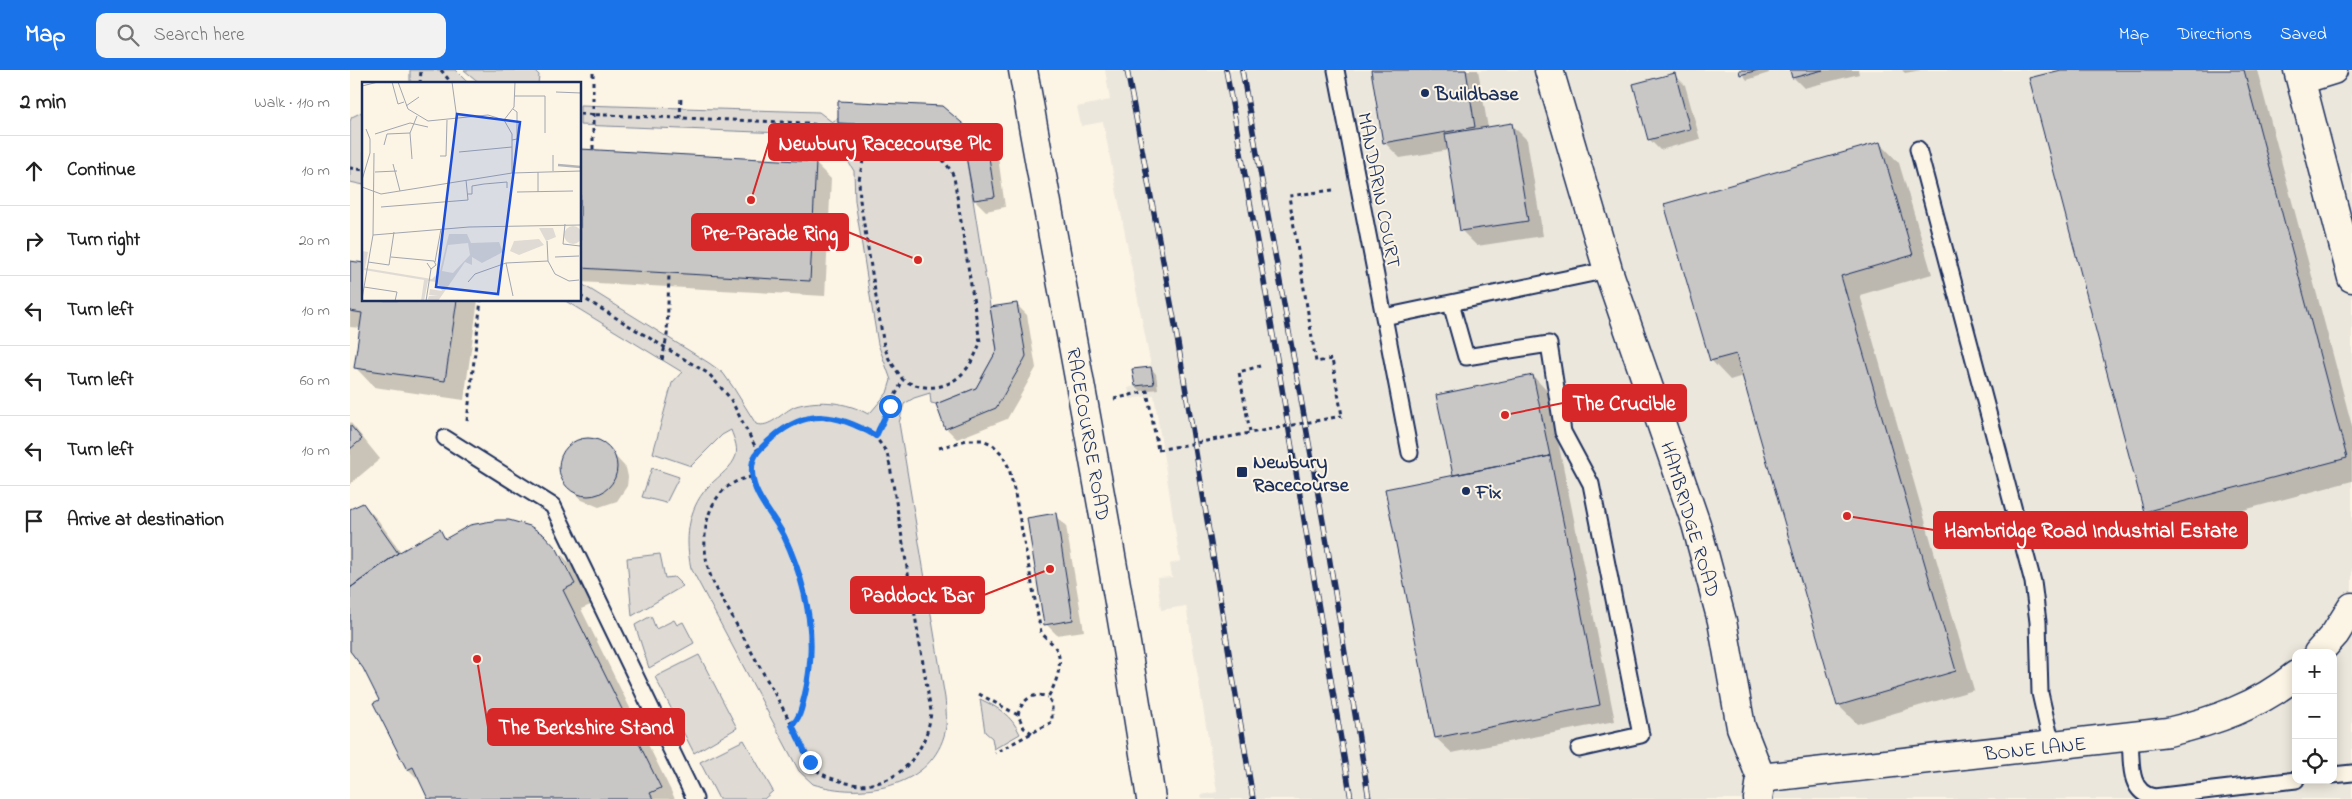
<!DOCTYPE html>
<html lang="en">
<head>
<meta charset="utf-8">
<style>
  body { margin:0; font-family:"Indie Flower",sans-serif; background:#f2f2f2; color:#222 }
  .controls { position:absolute; right:15px; bottom:15px; display:grid; overflow:hidden; border-radius:10px; box-shadow:0 2px 12px #0003 }
  .controls button { width:45px; height:45px; display:grid; place-items:center; padding:0; border:0; border-bottom:1px solid #e0e0e0; background:#fff; color:#222; font:25px sans-serif }
  .stop { position:absolute; width:15px; height:15px; margin:-11px; border:4px solid #1a73e8; border-radius:50%; background:#fff }
  .stop.end { background:#1a73e8; border-color:#fff; box-shadow:0 1px 5px #0008 }
  .list { margin:0; padding:0; list-style:none }
  h2 { display:flex; justify-content:space-between; align-items:center; height:65px; margin:0; padding:0 20px; font-size:21px }
  h2 small { font-size:16px; font-weight:400; color:#767676 }
  .list li { display:grid; grid-template-columns:32px 1fr auto; gap:15px; align-items:center; box-sizing:border-box; height:70px; padding:0 20px; border-top:1px solid #e0e0e0 }
  .list b { display:block; font-size:19px; white-space:nowrap }
  .list em { font-size:16px; font-style:normal; color:#767676 }
  .icon { flex:none; width:28px; height:28px; fill:none; stroke:currentColor; stroke-width:2; stroke-linecap:round; stroke-linejoin:round }
  .map { position:relative; flex:none; width:2002px; height:729px; overflow:hidden }
  header { display:flex; align-items:center; gap:30px; box-sizing:border-box; height:70px; padding:0 25px; background:#1a73e8; color:#fff }
  header strong { font-size:24px }
  nav { display:flex; gap:28px; margin-inline-start:auto; font-size:18px }
  .search { width:350px; height:45px; background:#f2f2f2; display:flex; align-items:center; gap:12px; box-sizing:border-box; padding:0 18px; border-radius:10px; color:#767676; font-size:19px }
  main { display:flex }
  aside { flex:1; background:#fff }
  .map>svg:first-child { display:block }
  .built { fill:#ece7dc; fill-rule:evenodd }
  .green { fill:#dfdbd4; stroke:#7d8599 }
  .shadow { fill:#0003 }
  .building { fill:#c8c7c6; stroke:#1b2f5e }
  .lines { fill:none; stroke-linecap:round; stroke-linejoin:round }
  .service-casing { stroke:#1b2f5e; stroke-width:19 }
  .minor-casing { stroke:#1b2f5e; stroke-width:31 }
  .secondary-casing { stroke:#1b2f5e; stroke-width:31 }
  .path { stroke:#1b2f5e; stroke-width:3; stroke-dasharray:4 4; stroke-linecap:butt }
  .service { stroke:#fcf5e5; stroke-width:15 }
  .minor { stroke:#fcf5e5; stroke-width:28 }
  .secondary { stroke:#fcf5e5; stroke-width:28 }
  .rail-casing { stroke:#1b2f5e; stroke-width:5.5 }
  .rail { stroke:#fcf5e5; stroke-width:4; stroke-dasharray:11; stroke-linecap:butt }
  .path-bridge { stroke:#1b2f5e; stroke-width:3; stroke-dasharray:4 4; stroke-linecap:butt }
  .route { stroke:#1a73e8; stroke-width:6 }
  .poi-dot { fill:#1b2f5e; stroke:#fcf5e5; stroke-width:2 }
  .labels { text-anchor:middle; stroke-width:4; stroke-linejoin:round; paint-order:stroke }
  .poi-label { font-size:20px; font-weight:bold; fill:#1b2f5e; stroke:#fcf5e5; text-anchor:start }
  .street-label { font-size:20px; fill:#1b2f5e; stroke:#fcf5e5 }
  .inset-river { fill:none; stroke:#b2b4b8; stroke-width:2.5 }
  .inset-road { fill:none; stroke:#a2a6af; stroke-width:1 }
  .view { fill:#1d4ed8; fill-opacity:0.15; stroke:#1d4ed8; stroke-width:2.5 }
  .inset-edge { fill:none; stroke:#1b2f5e; stroke-width:2.5 }
  .leader { fill:none; stroke:#d62828; stroke-width:2 }
  .callout-dot { fill:#d62828; stroke:#fcf5e5; stroke-width:2 }
  .callout { fill:#d62828; stroke:#d62828; stroke-width:2 }
  .callout-label { font-size:21px; text-anchor:middle; font-weight:bold; fill:#fff }
</style>
</head>
<body>
<header>
<strong>Map</strong>
<div class="search"><svg class="icon" aria-label="search" viewBox="0 0 24 24"><circle cx="10" cy="10" r="6"/><path d="M15 15l6 6"/></svg>Search here</div>
<nav><a>Map</a><a>Directions</a><a>Saved</a></nav>
</header>
<main>
<aside>
<h2>2 min<small>Walk · 110 m</small></h2>
<ul class="list">
<li><svg class="icon" aria-label="ahead" viewBox="0 0 24 24"><path d="M12 20V5M6 11l6-6 6 6"/></svg><div><b>Continue</b></div><em>10 m</em></li>
<li><svg class="icon" aria-label="right" viewBox="0 0 24 24"><path d="M7 20v-9h11M14 6l5 5-5 5"/></svg><div><b>Turn right</b></div><em>20 m</em></li>
<li><svg class="icon" aria-label="left" viewBox="0 0 24 24"><path d="M17 20v-9H6M10 6l-5 5 5 5"/></svg><div><b>Turn left</b></div><em>10 m</em></li>
<li><svg class="icon" aria-label="left" viewBox="0 0 24 24"><path d="M17 20v-9H6M10 6l-5 5 5 5"/></svg><div><b>Turn left</b></div><em>60 m</em></li>
<li><svg class="icon" aria-label="left" viewBox="0 0 24 24"><path d="M17 20v-9H6M10 6l-5 5 5 5"/></svg><div><b>Turn left</b></div><em>10 m</em></li>
<li><svg class="icon" aria-label="arrive" viewBox="0 0 24 24"><path d="M6 21V4h12l-3 4 3 4H6"/></svg><div><b>Arrive at destination</b></div></li>
</ul>
</aside>
<div class="map">
<svg width="2002" height="729" viewBox="0 0 2002 729">
  <rect width="100%" height="100%" fill="#fcf5e5"/>
  <filter id="ink" filterUnits="userSpaceOnUse"><feTurbulence type="fractalNoise" baseFrequency=".02" numOctaves="2"/><feDisplacementMap in="SourceGraphic" scale="10" xChannelSelector="R" yChannelSelector="G"/><feConvolveMatrix kernelMatrix="1 2 1 2 8 2 1 2 1" color-interpolation-filters="sRGB"/></filter>
  <g filter="url(#ink)">
    <path class="built" d="M755,0H2002V729H852L851,725L867,722L836,536L811,540L807,508L822,507L820,494L830,491L804,325L780,329L778,318L785,316L782,299L801,296L753,52L731,56L727,37L760,30ZM1946,583H1983V710H1946Z"/>
    <path class="green" d="M60,0H105L119,14H60Z
      M114,0H184L189,5L188,14H131Z
      M230,35L469,42L482,52L488,48V53L585,58L616,86L647,280L626,318L586,334L581,333L580,323L564,328L554,334L549,353L595,628C596,640 598,653 594,666C578,719 510,729 463,714C458,710 454,705 449,701L341,498C335,471 337,440 357,418C365,409 379,400 384,390C390,380 384,369 381,360L372,365L341,396L303,383L322,313L332,302L214,230H230V213L359,293L373,303L383,317L406,354C420,359 433,341 446,336C469,329 497,332 518,344L521,342L537,323L541,310L528,274L519,220L505,131L504,101L496,88L467,66L459,64L230,55Z
      M14,41V115L0,112V51L2,47Z
      M302,398L329,407L316,433L292,427Z
      M310,484L315,508L324,507L333,516L282,546L277,488Z
      M301,546L306,559L324,550L327,555L333,552L344,573L299,598L285,555Z
      M349,585L387,658L344,683L305,607Z
      M630,629C649,638 661,645 670,664L644,679L642,668L635,662Z
      M394,670L423,721L414,729H369L350,692Z"/>
    <path class="shadow" d="M1022,0H1128L1138,58L1162,55L1177,70L1193,166L1127,176L1112,161L1099,80L1050,88L1034,72Z
      M1390,0H1418L1419,3L1397,10Z
      M1441,0H1508L1509,4L1454,18L1443,7Z
      M1552,0H1571L1555,3Z
      M1715,0H1907L2002,356V411L1815,461L1795,442Z
      M1324,4L1335,15L1350,69L1310,80L1299,69Z
      M592,37L648,87L655,137L636,141L625,130L618,86L598,68L500,63L489,52Z
      M1530,73L1549,93L1582,204L1510,225L1624,620L1507,654L1488,635L1393,306L1380,310L1361,290Z
      M230,80L465,93L481,109L475,226L230,212Z
      M0,192L14,230H128L114,330L24,317L5,297L11,258L0,257Z
      M666,234L677,245L686,298L657,349L607,369L596,358L588,334L627,319L648,280Z
      M801,298L806,304L808,319L791,321L786,316Z
      M1183,306L1198,322L1265,651L1102,683L1086,668L1104,406L1088,326Z
      M0,352L30,389L0,414Z
      M243,369L252,372L276,398L278,407L277,416L267,431L249,437L232,430L220,419L210,403L212,385L225,372Z
      M13,434L28,450L51,482L89,461L97,469L218,503L220,502L211,484L226,500L243,534L231,539L325,729H79L72,713L58,699L31,630L14,597L0,579V441Z
      M705,445L716,456L734,561L707,565L696,554Z"/>
    <path class="building" d="M1021,0H1116L1125,57L1033,73Z
      M1389,0H1408L1390,5Z
      M1440,0H1473L1442,8Z
      M1711,0H1894L1997,388L1794,442L1679,8Z
      M1325,3L1340,59L1298,70L1283,14Z
      M488,31L592,36L637,74L645,127L624,130L616,86L585,58L488,53Z
      M1162,53L1178,151L1110,161L1095,64Z
      M1530,72L1563,185L1491,206L1606,601L1487,636L1386,284L1360,291L1314,134Z
      M230,79L466,92L460,211L230,198Z
      M0,191L14,193V230H107L95,311L4,298L12,243L0,241Z
      M667,233L676,286L674,290L646,338L595,359L586,334L626,318L647,280L640,237Z
      M801,297L804,314L785,316L782,299Z
      M1183,305L1200,386L1103,405L1086,325Z
      M0,355L12,369L0,379Z
      M209 397a29 29 0 1 1 58 0a29 29 0 1 1-58 0Z
      M1200,386L1250,635L1085,668L1035,419Z
      M13,433L48,483L0,518V439Z
      M706,443L723,550L694,555L677,448Z
      M147,450H159L180,456L194,465L207,479L225,514L213,520L311,718L300,723L303,729H78L63,697L57,700L23,633L29,630L13,598L0,581V518L48,483L90,459L95,469L120,455Z"/>
    <g class="lines">
      <g class="service-casing">
        <path id="service" d="M986,0L1034,247L1258,200
          M1568,79L1683,512L1688,552L1690,623L1702,676
          M1101,234L1116,287L1199,274L1213,362L1241,414L1291,665L1229,679
          M1034,247L1060,383
          M95,368L203,436L345,729
          M1780,667C1782,689 1777,723 1804,727L1946,710
          M1983,705L2002,703"/>
      </g>
      <g class="minor-casing">
        <path id="minor" d="M673,0C716,243 764,485 801,729
          M1948,0L2002,208
          M1951,10L1983,0
          M1968,583L1985,564L2002,537
          M1411,708L1818,662C1865,651 1908,636 1946,605"/>
      </g>
      <g class="secondary-casing">
        <path id="secondary" d="M1199,0L1258,200L1346,454L1372,551L1391,657L1411,708L1408,729"/>
      </g>
      <path class="path" d="M91,0L102,14
        M243,3V79
        M70,14L71,0
        M230,44L457,53L475,57L496,79L513,91L509,110L510,130L534,276L539,289L553,310L525,366L537,383L540,396L581,641C578,683 544,724 497,713C488,710 477,708 469,702C456,691 449,670 442,655C451,647 452,635 455,624C468,570 457,515 434,466C423,444 403,427 402,402C401,385 410,379 422,368C457,338 487,343 525,366
        M330,49L331,26
        M513,91C546,64 585,67 604,107L630,272C619,309 590,329 553,310
        M0,98L14,100
        M983,120L939,126L966,292L982,289L992,346
        M230,226L359,304L380,328L407,380
        M312,290L317,266L319,203
        M764,329L797,321L808,380
        M117,351L131,230
        M900,362L889,302L910,296
        M589,378L617,370H632L642,374L652,384L659,398L665,424L691,562C695,568 701,571 705,577C715,591 706,614 698,627L702,634V652L645,683
        M402,407C351,414 346,479 365,516L442,655
        M629,624L668,645L674,658L682,663
        M668,645C671,630 684,621 698,627"/>
      <use href="#service" class="service"/>
      <use href="#minor" class="minor"/>
      <use href="#secondary" class="secondary"/>
      <g class="rail-casing">
        <path id="rail" d="M777,0L824,249L903,729
          M876,0L910,188L1001,729
          M892,0L977,474L1019,729"/>
      </g>
      <use href="#rail" class="rail"/>
      <path class="path-bridge" d="M808,380L992,346"/>
    </g>
  </g>
  <g class="lines" filter="url(#ink)">
    <path class="route" d="M460,692L442,655C451,647 452,635 455,624C468,570 457,515 434,466C423,444 403,427 402,402C401,385 410,379 422,368C457,338 487,343 526,366L540,336"/>
  </g>
  <g class="poi-dot">
    <circle cx="1075" cy="23" r="5"/>
    <rect x="886" y="396" width="12" height="12" rx="2.5"/>
    <circle cx="1116" cy="421" r="5"/>
  </g>
  <g class="labels">
    <g class="poi-label">
      <text x="1085" y="30">Buildbase</text>
      <text x="903" y="398">Newbury<tspan x="903" dy="23">Racecourse</tspan></text>
      <text x="1126" y="428">Fix</text>
    </g>
    <g class="street-label">
      <text transform="translate(1030 120) rotate(79)" y="7">MANDARIN COURT</text>
      <text transform="translate(739 364) rotate(80)" y="7">RACECOURSE ROAD</text>
      <text transform="translate(1341 449) rotate(73)" y="7">HAMBRIDGE ROAD</text>
      <text transform="translate(1685 678) rotate(-6)" y="7">BONE LANE</text>
    </g>
  </g>
  <g transform="translate(12 12)">
    <rect width="219" height="219" fill="#fcf5e5"/>
    <path d="M202 153a9 9 0 1 1 18 0a9 9 0 1 1-18 0ZM177,146H191L194,155L184,159ZM87,152H105L109,161L137,160L141,170L120,181L110,175V183L103,180L76,219H65L67,214H76L67,213L68,207L80,209L75,200L66,199L62,219H59L62,198L2,188L0,202V169L6,170L3,186L70,197L78,189ZM106,161L108,173L91,191L80,189L86,163ZM177,157L182,163L157,173L148,169L152,159Z" fill="#dfdbd4" fill-rule="evenodd"/>
    <path class="inset-river" d="M196,83L219,85"/>
    <path class="inset-road" d="M30,0L36,22L42,20M36,0L46,27L66,39L126,33L142,38L150,52V91M90,0L95,37M0,4L16,0M194,10L219,11M153,14H183V51M44,24L57,15M142,38L152,25L153,0M13,52L48,41L66,45M150,58L155,57V30L151,27M22,63L25,52L48,51M97,70L150,65M78,74H84L85,38M50,77L48,51L55,34M31,82L38,109M191,89V73M13,90L35,89M176,90V110M0,98L8,71V57L4,47M0,105L19,112L150,91L219,89M155,110L211,109M105,112H110V104L122,102L145,100V106M19,125L106,118L104,98M203,142L201,162L218,164M11,153L107,145L219,143M185,159L186,179L193,192L207,199L217,198M219,159V201M29,175L72,179L74,183L69,187M193,175L217,174M6,180L27,183L32,150M73,180L79,147M144,181L151,214M106,200L113,192L144,181L186,179M2,205L35,210L33,219M0,217L11,153L12,71M64,219L69,187L65,181"/>
    <path class="view" d="M95,32L158,40L136,212L74,205Z"/>
    <rect width="219" height="219" class="inset-edge"/>
  </g>
  <path class="leader" d="M401 130L419 72M568 190L498 162M1155 345L1213 333M1497 446L1584 460M700 499L634 525M127 589L138 657"/>
  <g class="callout-dot">
    <circle cx="401" cy="130" r="5"/>
    <circle cx="568" cy="190" r="5"/>
    <circle cx="1155" cy="345" r="5"/>
    <circle cx="1497" cy="446" r="5"/>
    <circle cx="700" cy="499" r="5"/>
    <circle cx="127" cy="589" r="5"/>
  </g>
  <g class="callout">
    <rect x="419" y="54" width="233" height="36" rx="5"/>
    <rect x="342" y="144" width="156" height="36" rx="5"/>
    <rect x="1213" y="315" width="123" height="36" rx="5"/>
    <rect x="1584" y="442" width="313" height="36" rx="5"/>
    <rect x="501" y="507" width="133" height="36" rx="5"/>
    <rect x="138" y="639" width="196" height="36" rx="5"/>
  </g>
  <g class="callout-label">
    <text x="535" y="80">Newbury Racecourse Plc</text>
    <text x="420" y="170">Pre-Parade Ring</text>
    <text x="1274" y="340">The Crucible</text>
    <text x="1741" y="467">Hambridge Road Industrial Estate</text>
    <text x="568" y="532">Paddock Bar</text>
    <text x="236" y="664">The Berkshire Stand</text>
  </g>
</svg>
<div class="controls">
<button>+</button>
<button>−</button>
<button><svg class="icon" aria-label="locate" viewBox="0 0 24 24"><circle cx="12" cy="12" r="6"/><path d="M12 2v4M12 18v4M2 12h4M18 12h4"/></svg></button>
</div>
<div class="stop" style="left:540px;top:336px"></div>
<div class="stop end" style="left:460px;top:692px"></div>
</div>
</main>
</body>
</html>
